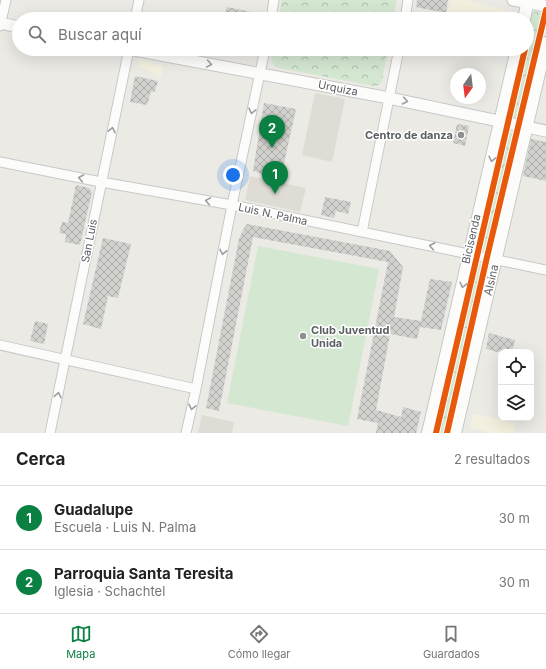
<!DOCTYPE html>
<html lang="es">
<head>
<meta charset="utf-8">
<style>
  body { margin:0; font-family:Inter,sans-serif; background:#f6f6f6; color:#222 }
  .controls { position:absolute; right:12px; bottom:12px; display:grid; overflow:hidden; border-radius:8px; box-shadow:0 4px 16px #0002 }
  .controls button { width:36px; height:36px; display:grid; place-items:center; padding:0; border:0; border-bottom:1px solid #e0e0e0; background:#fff; color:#222; font:20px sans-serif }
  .compass { position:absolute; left:450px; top:68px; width:36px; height:36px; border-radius:50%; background:#fff; box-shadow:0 4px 16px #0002; rotate:194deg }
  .you { position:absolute; left:233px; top:175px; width:14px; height:14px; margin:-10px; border:3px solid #fff; border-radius:50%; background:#1a73e8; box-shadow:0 0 0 6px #1a73e833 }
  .badge { display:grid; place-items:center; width:26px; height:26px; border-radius:50%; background:#0b8043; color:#fff; font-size:13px; font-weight:700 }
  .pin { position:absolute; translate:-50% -33px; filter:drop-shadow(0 1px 2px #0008) }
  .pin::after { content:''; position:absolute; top:21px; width:14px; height:12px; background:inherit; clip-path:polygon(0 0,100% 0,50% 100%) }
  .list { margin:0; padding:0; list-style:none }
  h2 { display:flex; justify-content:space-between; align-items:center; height:52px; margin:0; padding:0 16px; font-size:17px }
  h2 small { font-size:13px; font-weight:400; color:#767676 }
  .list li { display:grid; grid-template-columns:26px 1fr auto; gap:12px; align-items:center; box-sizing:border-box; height:64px; padding:0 16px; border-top:1px solid #e0e0e0 }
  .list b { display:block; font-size:15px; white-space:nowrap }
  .list p { margin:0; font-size:13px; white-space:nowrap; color:#767676 }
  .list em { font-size:13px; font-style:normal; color:#767676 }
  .icon { flex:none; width:22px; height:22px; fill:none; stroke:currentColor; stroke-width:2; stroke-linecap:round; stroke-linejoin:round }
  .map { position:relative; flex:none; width:546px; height:433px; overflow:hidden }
  .search { position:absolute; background:#fff; box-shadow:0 4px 16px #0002; left:12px; right:12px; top:12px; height:44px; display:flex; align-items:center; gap:10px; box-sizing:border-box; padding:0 14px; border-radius:22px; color:#767676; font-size:15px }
  .sheet { height:180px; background:#fff }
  nav { display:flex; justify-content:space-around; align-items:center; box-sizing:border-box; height:56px; border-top:1px solid #e0e0e0; background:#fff; font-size:11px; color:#767676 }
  nav a { display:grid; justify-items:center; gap:2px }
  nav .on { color:#0b8043 }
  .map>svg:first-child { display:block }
  .commercial { fill:#f4f0df }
  .education { fill:#dedcd5 }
  .green { fill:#d4e7d1 }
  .forest { fill:url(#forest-crowns) }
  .building { fill:url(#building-cross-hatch) }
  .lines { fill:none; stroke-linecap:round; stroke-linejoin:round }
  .minor-casing { stroke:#c8c8c8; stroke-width:11 }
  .tertiary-casing { stroke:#c8c8c8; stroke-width:13 }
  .secondary-casing { stroke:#c8c8c7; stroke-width:14 }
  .minor { stroke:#fcfcfb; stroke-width:9 }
  .tertiary { stroke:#fcfcfb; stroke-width:11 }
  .secondary { stroke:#fcfcfb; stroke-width:12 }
  .cycleway-casing { stroke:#fff; stroke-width:8 }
  .cycleway { stroke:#e8590c; stroke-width:6 }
  .oneway { stroke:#9b9ea0 }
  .poi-dot { fill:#8d9090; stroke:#fff; stroke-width:1.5 }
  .labels { text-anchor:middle; stroke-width:3; stroke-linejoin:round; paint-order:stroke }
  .street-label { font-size:11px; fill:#5b5f63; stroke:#fff }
  .poi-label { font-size:11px; font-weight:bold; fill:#5b5f63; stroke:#fff; text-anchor:end }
</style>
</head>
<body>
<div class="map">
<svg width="546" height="433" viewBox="0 0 546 433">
  <defs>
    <pattern id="forest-crowns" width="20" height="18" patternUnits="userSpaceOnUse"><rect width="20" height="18" fill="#d4e7d1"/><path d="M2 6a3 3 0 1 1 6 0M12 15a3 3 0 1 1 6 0" fill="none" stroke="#afbead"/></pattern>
    <pattern id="building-cross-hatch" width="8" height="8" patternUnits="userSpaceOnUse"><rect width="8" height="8" fill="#d1d1ce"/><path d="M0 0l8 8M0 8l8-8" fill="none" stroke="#adadab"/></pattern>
  </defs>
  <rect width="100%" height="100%" fill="#ebeae5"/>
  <path class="commercial" d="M451,0H464L514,12L513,19H447Z
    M139,60L163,66L161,76L139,67Z
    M473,414L516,423L514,433H492L470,428Z"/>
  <path class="education" d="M315,93L345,99L332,162L302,155Z
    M250,176L306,188L300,212L245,200Z
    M202,415L234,422L232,433H198Z"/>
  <path class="green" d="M258,246L379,269L348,426L227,403Z"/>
  <path class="forest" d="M282,0H397L393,19H278Z
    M534,12C540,11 546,13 546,20L524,115L523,118L518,119L511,116L509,111L524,49H527C527,38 526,21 534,12Z
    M273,49H388L382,80L379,85L374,86L279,68L273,64L271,57Z
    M503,131L516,134L491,251L477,248Z
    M474,262L486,265L449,433H434Z"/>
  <path class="building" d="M417,0H448L446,13L416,7Z
    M227,7L266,15L265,19H224Z
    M135,76L158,81L155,92H151L147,105L130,102Z
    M264,103L296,109L281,177L275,176L267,179L262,176L260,173L253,171Z
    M457,124L469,126L465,146L453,143Z
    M531,139L546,142V181L523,176Z
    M76,185L89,188L92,192L80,245L65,242L66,234L59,233L62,222L68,223Z
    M325,197L351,202L348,214L336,211L334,218L321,215Z
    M247,224L390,251L403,267L394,317L421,321L430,279L452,282L441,330L420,327L417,339L390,334L376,410L401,417L403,407L421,412L416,433H376L378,423L357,419L388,262L253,237L219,411L206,408L239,239L243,230Z
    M103,238L131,244L118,298L108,296L101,329L83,324Z
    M35,321L48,324L44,344L30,341Z
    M489,333L515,340L512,352H497L486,349Z"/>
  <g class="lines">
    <g class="minor-casing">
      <path id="minor" d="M135,19L139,0
        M271,19L274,0
        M405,19L408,0
        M0,26L6,0
        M0,162L101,182L232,205L546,270
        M362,232L399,49
        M0,345L196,389
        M50,433L129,49
        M186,433L196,389L232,205L265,49"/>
    </g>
    <g class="tertiary-casing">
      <path id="tertiary" d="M513,0L546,6
        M0,23L19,27
        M129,49L389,98L546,131"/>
    </g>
    <g class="secondary-casing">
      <path id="secondary" d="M524,19L528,0
        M428,433L517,49
        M455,433L546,43"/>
    </g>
    <use href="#minor" class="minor"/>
    <use href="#tertiary" class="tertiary"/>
    <use href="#secondary" class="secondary"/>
    <g class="cycleway-casing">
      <path id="cycleway" d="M436,433L525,49
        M447,433L487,257L546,10"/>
    </g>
    <use href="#cycleway" class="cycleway"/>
  </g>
  <defs><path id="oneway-chevron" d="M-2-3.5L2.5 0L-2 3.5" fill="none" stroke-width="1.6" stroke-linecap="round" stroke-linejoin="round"/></defs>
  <g class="oneway">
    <use href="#oneway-chevron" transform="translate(209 64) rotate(10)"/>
    <use href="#oneway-chevron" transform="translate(405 101) rotate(12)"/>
    <use href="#oneway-chevron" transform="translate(252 111) rotate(102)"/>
    <use href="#oneway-chevron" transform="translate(112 130) rotate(-78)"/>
    <use href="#oneway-chevron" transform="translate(492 159) rotate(103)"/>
    <use href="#oneway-chevron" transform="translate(81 178) rotate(-169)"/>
    <use href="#oneway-chevron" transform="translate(208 201) rotate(-170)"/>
    <use href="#oneway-chevron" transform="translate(432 246) rotate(-169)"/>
    <use href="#oneway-chevron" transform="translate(223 252) rotate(101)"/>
    <use href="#oneway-chevron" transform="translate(463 285) rotate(103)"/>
    <use href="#oneway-chevron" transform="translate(58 395) rotate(-79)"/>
    <use href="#oneway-chevron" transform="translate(192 407) rotate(103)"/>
  </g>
  <g class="poi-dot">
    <circle cx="461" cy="135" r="4"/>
    <circle cx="303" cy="336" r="4"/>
  </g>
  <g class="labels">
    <g class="street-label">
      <text transform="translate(338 88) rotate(11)" y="4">Urquiza</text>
      <text transform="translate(273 214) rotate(12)" y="4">Luis N. Palma</text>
      <text transform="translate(471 239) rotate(-77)" y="4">Bicisenda</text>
      <text transform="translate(89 241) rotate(-79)" y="4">San Luis</text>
      <text transform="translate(491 280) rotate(-77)" y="4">Alsina</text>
    </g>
    <g class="poi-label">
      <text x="453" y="139">Centro de danza</text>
      <text x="311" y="334" text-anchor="start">Club Juventud<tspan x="311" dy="13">Unida</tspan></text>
    </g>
  </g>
</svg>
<div class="controls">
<button><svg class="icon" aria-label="locate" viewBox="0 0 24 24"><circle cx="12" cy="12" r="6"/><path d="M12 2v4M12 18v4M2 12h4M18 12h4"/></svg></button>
<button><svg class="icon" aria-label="layers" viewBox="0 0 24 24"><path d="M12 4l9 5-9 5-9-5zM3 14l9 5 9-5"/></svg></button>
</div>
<svg class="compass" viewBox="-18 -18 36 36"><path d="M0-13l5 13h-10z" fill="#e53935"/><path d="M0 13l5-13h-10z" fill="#767676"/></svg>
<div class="you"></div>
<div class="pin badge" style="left:275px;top:194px">1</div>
<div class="pin badge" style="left:272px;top:148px">2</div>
<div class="search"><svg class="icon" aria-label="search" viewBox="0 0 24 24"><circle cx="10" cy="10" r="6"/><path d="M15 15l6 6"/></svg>Buscar aquí</div>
</div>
<section class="sheet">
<h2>Cerca<small>2 resultados</small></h2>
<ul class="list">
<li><span class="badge">1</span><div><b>Guadalupe</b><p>Escuela · Luis N. Palma</p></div><em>30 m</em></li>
<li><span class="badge">2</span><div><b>Parroquia Santa Teresita</b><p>Iglesia · Schachtel</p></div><em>30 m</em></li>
</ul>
</section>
<nav>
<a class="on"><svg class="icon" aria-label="map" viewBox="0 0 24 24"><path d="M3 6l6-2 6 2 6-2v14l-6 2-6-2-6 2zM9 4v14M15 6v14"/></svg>Mapa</a>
<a><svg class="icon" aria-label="directions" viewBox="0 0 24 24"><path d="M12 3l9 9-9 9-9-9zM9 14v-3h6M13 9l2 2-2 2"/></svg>Cómo llegar</a>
<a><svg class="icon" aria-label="saved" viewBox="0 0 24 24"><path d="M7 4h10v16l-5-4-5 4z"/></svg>Guardados</a>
</nav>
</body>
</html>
